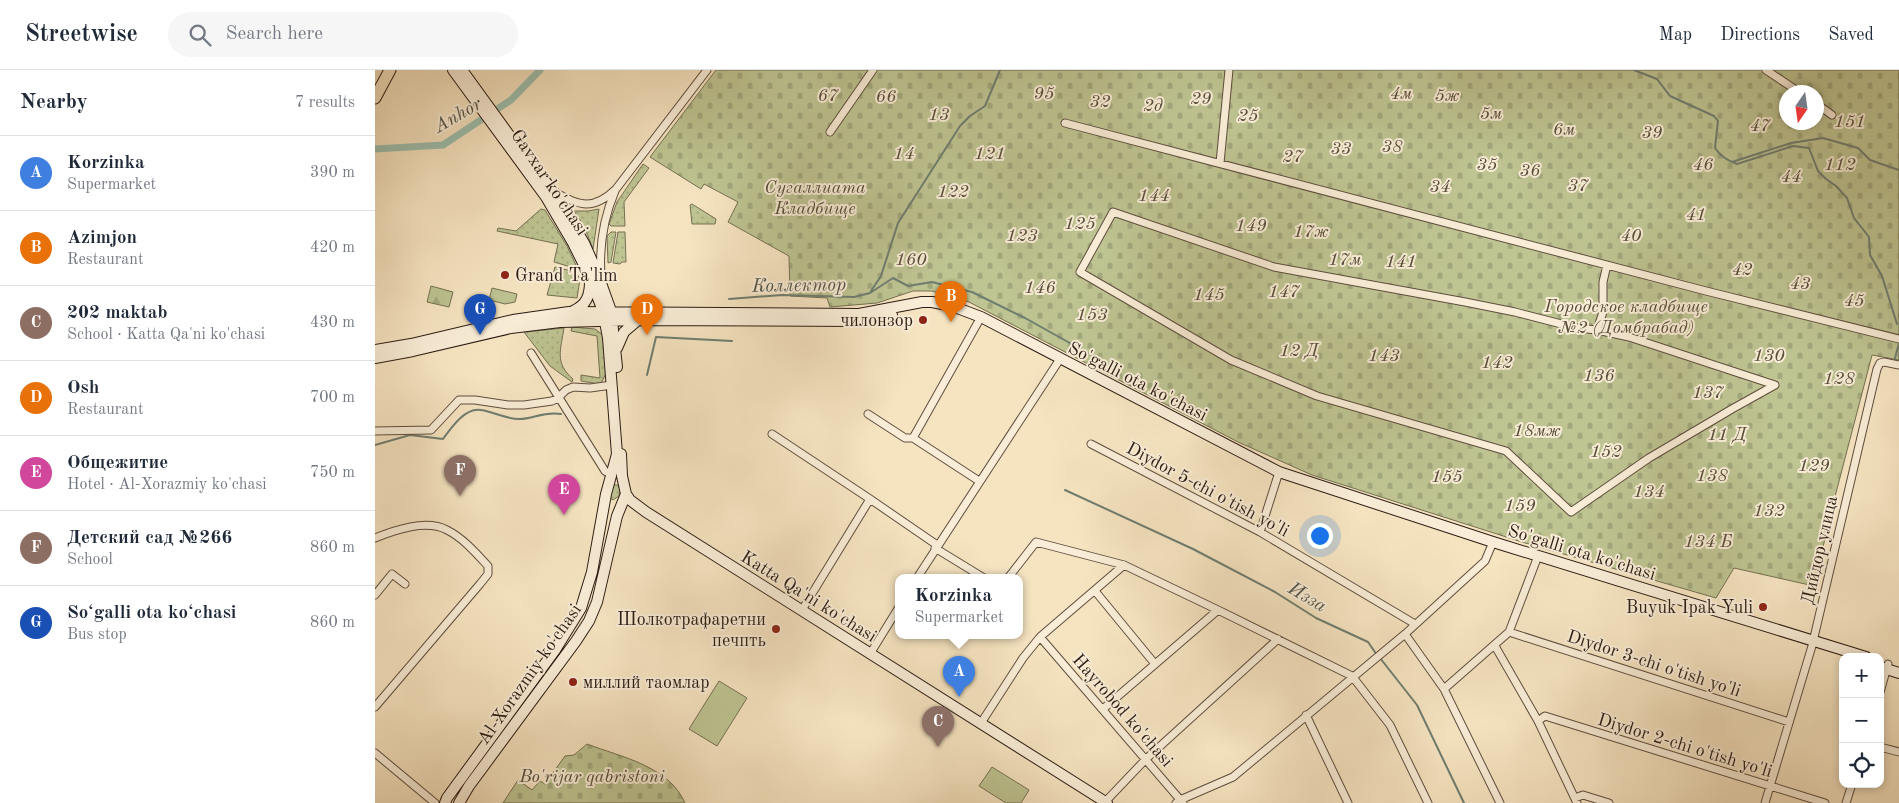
<!DOCTYPE html>
<html lang="en">
<head>
<meta charset="utf-8">
<style>
  body { margin:0; font-family:"Old Standard TT",serif; background:#f6f6f7; color:#1f2937 }
  .controls { position:absolute; right:15px; bottom:15px; display:grid; overflow:hidden; border-radius:10px; box-shadow:0 2px 8px #0003 }
  .controls button { width:45px; height:45px; display:grid; place-items:center; padding:0; border:0; border-bottom:1px solid #e0e1e3; background:#fff; color:#1f2937; font:25px sans-serif }
  .compass { position:absolute; left:1404px; top:15px; width:45px; height:45px; border-radius:50%; background:#fff; box-shadow:0 2px 8px #0003; rotate:193deg }
  .you { position:absolute; left:944px; top:465px; width:18px; height:18px; margin:-12px; border:4px solid #fff; border-radius:50%; background:#1a73e8; box-shadow:0 0 0 8px #1a73e833 }
  .badge { display:grid; place-items:center; width:32px; height:32px; border-radius:50%; background:#111827; color:#fff; font-size:16px; font-weight:700 }
  .pin { position:absolute; translate:-50% -41px; filter:drop-shadow(0 1px 2px #0008) }
  .pin::after { content:''; position:absolute; top:26px; width:18px; height:15px; background:inherit; clip-path:polygon(0 0,100% 0,50% 100%) }
  .popup { position:absolute; left:520px; top:504px; width:128px; height:65px; box-sizing:border-box; display:grid; place-content:center; border-radius:10px; background:#fff; filter:drop-shadow(0 1px 4px #0005); font-size:16px; white-space:nowrap; color:#747a83 }
  .popup b { font-size:19px; color:#1f2937 }
  .popup::after { content:''; position:absolute; left:50%; top:100%; margin-left:-10px; border:10px solid transparent; border-top-color:#fff }
  .list { margin:0; padding:0; list-style:none }
  h2 { display:flex; justify-content:space-between; align-items:center; height:65px; margin:0; padding:0 20px; font-size:21px }
  h2 small { font-size:16px; font-weight:400; color:#747a83 }
  .list li { display:grid; grid-template-columns:32px 1fr auto; gap:15px; align-items:center; box-sizing:border-box; height:75px; padding:0 20px; border-top:1px solid #e0e1e3 }
  .list b { display:block; font-size:19px; white-space:nowrap }
  .list p { margin:0; font-size:16px; white-space:nowrap; color:#747a83 }
  .list em { font-size:16px; font-style:normal; color:#747a83 }
  .icon { flex:none; width:28px; height:28px; fill:none; stroke:currentColor; stroke-width:2; stroke-linecap:round; stroke-linejoin:round }
  .map { position:relative; flex:none; width:1524px; height:733px; overflow:hidden }
  header { display:flex; align-items:center; gap:30px; box-sizing:border-box; height:70px; padding:0 25px; background:#fff; border-bottom:1px solid #e0e1e3 }
  header strong { font-size:24px }
  nav { display:flex; gap:28px; margin-inline-start:auto; font-size:18px }
  .search { width:350px; height:45px; background:#f6f6f7; display:flex; align-items:center; gap:12px; box-sizing:border-box; padding:0 18px; border-radius:28px; color:#747a83; font-size:19px }
  main { display:flex }
  aside { flex:1; background:#fff }
  .map>svg:first-child { display:block }
  .grass { fill:url(#grass-dots); stroke:#747052 }
  .forest { fill:url(#forest-firs); stroke:#747052 }
  .cemetery { fill:url(#cemetery-stones); stroke:#747052; fill-rule:evenodd }
  .green { fill:#bec492; stroke:#747052 }
  .lines { fill:none; stroke-linecap:round; stroke-linejoin:round }
  .stream { stroke:#6f7d70; stroke-width:2 }
  .canal { stroke:#9dbfae; stroke-width:7 }
  .street-casing { stroke:#5e4d3e; stroke-width:9 }
  .secondary-casing { stroke:#2b1b13; stroke-width:12 }
  .primary-casing { stroke:#2b1b13; stroke-width:13 }
  .street { stroke:#f9edd7; stroke-width:7 }
  .secondary { stroke:#f9edd7; stroke-width:10 }
  .primary { stroke:#f6e4c1; stroke-width:11 }
  .poi-dot { fill:#8f2418; stroke:#f9edd7; stroke-width:2 }
  .labels { text-anchor:middle; stroke-width:4; stroke-linejoin:round; paint-order:stroke }
  .park-label { font-size:18px; font-style:italic; fill:#574e39; stroke:#f9edd7 }
  .street-label { font-size:18px; fill:#2b1b13; stroke:#f9edd7 }
  .poi-label { font-size:18px; fill:#2b1b13; stroke:#f9edd7; text-anchor:end }
  .water-label { font-size:19px; font-style:italic; fill:#535449; stroke:#f9edd7 }
</style>
</head>
<body>
<header>
<strong>Streetwise</strong>
<div class="search"><svg class="icon" aria-label="search" viewBox="0 0 24 24"><circle cx="10" cy="10" r="6"/><path d="M15 15l6 6"/></svg>Search here</div>
<nav><a>Map</a><a>Directions</a><a>Saved</a></nav>
</header>
<main>
<aside>
<h2>Nearby<small>7 results</small></h2>
<ul class="list">
<li><span class="badge" style="background:#3f7fe0">A</span><div><b>Korzinka</b><p>Supermarket</p></div><em>390 m</em></li>
<li><span class="badge" style="background:#e8710a">B</span><div><b>Azimjon</b><p>Restaurant</p></div><em>420 m</em></li>
<li><span class="badge" style="background:#8d6e63">C</span><div><b>202 maktab</b><p>School · Katta Qa'ni ko'chasi</p></div><em>430 m</em></li>
<li><span class="badge" style="background:#e8710a">D</span><div><b>Osh</b><p>Restaurant</p></div><em>700 m</em></li>
<li><span class="badge" style="background:#d1479c">E</span><div><b>Общежитие</b><p>Hotel · Al-Xorazmiy ko'chasi</p></div><em>750 m</em></li>
<li><span class="badge" style="background:#8d6e63">F</span><div><b>Детский сад №266</b><p>School</p></div><em>860 m</em></li>
<li><span class="badge" style="background:#1a4fb4">G</span><div><b>Soʻgalli ota koʻchasi</b><p>Bus stop</p></div><em>860 m</em></li>
</ul>
</aside>
<div class="map">
<svg width="1524" height="733" viewBox="0 0 1524 733">
  <defs>
    <pattern id="grass-dots" width="8" height="8" patternUnits="userSpaceOnUse" patternTransform="scale(1.25)"><rect width="8" height="8" fill="#bec492"/><path d="M2 2h.1M6 6h.1" fill="none" stroke="#a3a87d" stroke-width="1.8" stroke-linecap="round"/></pattern>
    <pattern id="forest-firs" width="22" height="20" patternUnits="userSpaceOnUse" patternTransform="scale(1.25)"><rect width="22" height="20" fill="#bec492"/><path d="M5 1l3.5 6h-7zM16 11l3.5 6h-7z" fill="#a3a87d"/></pattern>
    <pattern id="cemetery-stones" width="16" height="16" patternUnits="userSpaceOnUse" patternTransform="scale(1.25)"><rect width="16" height="16" fill="#bec492"/><path d="M2 7V4a2 2 0 0 1 4 0v3zM10 15v-3a2 2 0 0 1 4 0v3z" fill="#a3a87d"/></pattern>
  </defs>
  <rect width="100%" height="100%" fill="#f6e4c1"/>
  <filter id="stains"><feTurbulence type="fractalNoise" baseFrequency=".004" numOctaves="4"/><feColorMatrix values="0 0 0 0 .2 0 0 0 0 .09 0 0 0 0 .02 0 0 0 .5 -.17"/></filter>
  <radialGradient id="worn" r=".72"><stop offset=".6" stop-color="#630" stop-opacity="0"/><stop offset="1" stop-color="#630" stop-opacity=".3"/></radialGradient>
  <path class="grass" d="M268,94L274,98L249,132L250,156H236L234,154L242,132Z
    M317,134L341,149L340,154H317L315,135Z
    M166,139L170,140L192,176L201,195L196,197L179,192L183,174L122,161L123,158L141,161Z
    M224,139L218,179L209,156L199,141H213Z
    M236,162H241L236,192L233,193L232,166Z
    M243,162H250L251,192H247L245,194L238,193Z
    M180,197L201,202L205,209L202,228L172,225Z
    M197,257L220,259L228,265C229,279 237,305 224,314L206,311V305L225,308L222,266L196,261Z
    M189,258C186,279 179,293 198,309L197,312L175,296L149,262Z
    M238,415H243L245,420L244,426L238,430L234,427Z"/>
  <path class="forest" d="M56,216L78,222L74,237L52,232Z
    M117,218L142,224L140,232L130,234L114,230Z"/>
  <path class="cemetery" d="M341,0H1524V290L1497,285L1457,438L1439,516L1359,498L1341,528L1147,472L937,405L863,372L594,232L557,221H538L502,233L455,237L452,228L415,226L414,186L353,152L363,132L329,114L326,119L275,87ZM1412,22H1442V52H1412Z
    M212,674C246,687 294,696 310,733H128L143,710L157,720L165,711L170,714L190,686L199,685Z"/>
  <path class="green" d="M344,611L372,628L342,676L314,659Z
    M617,697L654,720L646,733H631L604,716Z"/>
  <g class="lines">
    <path class="stream" d="M1259,0L1282,9L1295,26L1339,46L1343,51L1340,78C1346,87 1353,91 1362,94L1418,76L1434,78L1443,101L1451,109L1461,116L1472,128L1479,148L1494,167L1495,185L1507,206L1522,254
      M1357,92L1416,73L1448,68L1483,78L1495,90L1524,100
      M496,221L506,206L523,153L585,56L595,46L610,36L625,0
      M354,229L407,225L479,227L495,223L518,208L533,216L557,212L597,222L650,248L745,301
      M1519,292L1524,273
      M272,305L281,267L357,271
      M0,375L35,365L68,369C76,358 90,337 106,340C119,342 131,349 144,349C159,349 168,341 186,344
      M690,420L818,479L900,522L941,548L993,572L1002,585
      M1005,588L1042,635L1089,733"/>
    <path class="canal" d="M0,79L68,75L136,30L165,0"/>
    <g class="street-casing">
      <path id="street" d="M1391,0L1424,22
        M1442,34L1457,45
        M690,53L1331,221L1524,269
        M455,62L498,0
        M845,93L854,0
        M180,122C205,137 219,140 241,119L332,0
        M738,142L899,197L1090,232L1140,242L1202,258L1222,260L1254,267L1400,315L1357,339L1274,388L1196,442L1131,381L942,326L856,290L705,202Z
        M226,206C224,175 228,149 240,121
        M1222,260L1228,242V212L1232,195
        M156,283L230,401L237,405
        M493,344L530,368H538L604,411
        M0,361L56,360L84,330H100L133,335H149L177,331L183,328L191,320L198,317L215,318L237,315
        M397,364L495,429L562,475
        M538,368L606,247
        M716,374L885,462L1040,554
        M885,462L904,402
        M0,468C20,460 51,449 72,460C88,468 101,483 113,496V504L105,514L0,637
        M560,478L609,508
        M542,508L685,289
        M633,508L661,472L749,495L843,540L977,606L1015,655L1053,733
        M720,521L780,594
        M0,525L17,504L30,514
        M427,540L495,429
        M1134,562L1414,652
        M1030,564L1069,619L1125,733
        M665,567L808,733
        M1120,576L1163,651L1202,733
        M495,584L524,537
        M1069,619L1134,562L1163,486
        M1505,622L1513,594
        M728,639L843,540
        M931,645L973,733
        M1163,651L1170,646L1450,733
        M606,653L648,588L665,567L749,495
        M1505,677L1524,682
        M0,683L60,733
        M1200,728L1208,725L1234,733
        M730,732L771,689L903,569
        M801,733L805,730L858,707L1030,564L1110,491L1118,472
        M1390,733L1437,576L1502,299L1505,293L1509,292L1524,295
        M1471,733L1477,714"/>
    </g>
    <g class="secondary-casing">
      <path id="secondary" d="M87,0L142,76L178,121L209,173L222,202L236,241L242,297
        M198,241C212,235 215,225 215,211
        M242,278L249,262L263,250
        M0,280L36,274L138,250L194,242L484,244L547,232H557L577,236L606,247L904,402L1118,472L1491,587
        M0,288L38,281L136,258L185,252L263,250L485,251L517,245
        M251,424L255,430L271,442L732,733
        M1505,597L1524,603
        M70,733L72,728L180,580L206,538L217,502L231,424L242,384L233,268L228,241L214,205L198,173L171,127L78,0
        M84,733L94,716L201,571L214,551L222,532L242,446L251,424L247,406L246,384"/>
    </g>
    <g class="primary-casing">
      <path id="primary" d="M0,28L15,0"/>
    </g>
    <use href="#street" class="street"/>
    <use href="#secondary" class="secondary"/>
    <use href="#primary" class="primary"/>
  </g>
  <g class="poi-dot">
    <circle cx="130" cy="205" r="5"/>
    <circle cx="548" cy="250" r="5"/>
    <circle cx="1388" cy="537" r="5"/>
    <circle cx="401" cy="559" r="5"/>
    <circle cx="198" cy="612" r="5"/>
  </g>
  <g class="labels">
    <g class="park-label">
      <text x="669" y="29">95</text>
      <text x="1026" y="29">4м</text>
      <text x="453" y="31">67</text>
      <text x="1072" y="31">5ж</text>
      <text x="511" y="32">66</text>
      <text x="826" y="34">29</text>
      <text x="725" y="37">32</text>
      <text x="778" y="41">2д</text>
      <text x="1116" y="49">5м</text>
      <text x="564" y="50">13</text>
      <text x="873" y="51">25</text>
      <text x="1475" y="57">151</text>
      <text x="1385" y="61">47</text>
      <text x="1189" y="65">6м</text>
      <text x="1277" y="68">39</text>
      <text x="1017" y="82">38</text>
      <text x="966" y="84">33</text>
      <text x="529" y="89">14</text>
      <text x="615" y="89">121</text>
      <text x="918" y="92">27</text>
      <text x="1112" y="100">35</text>
      <text x="1328" y="100">46</text>
      <text x="1465" y="100">112</text>
      <text x="1155" y="106">36</text>
      <text x="1416" y="112">44</text>
      <text x="1203" y="121">37</text>
      <text x="1065" y="122">34</text>
      <text x="440" y="123">Сугаллиата<tspan x="440" dy="21">Кладбище</tspan></text>
      <text x="578" y="127">122</text>
      <text x="779" y="131">144</text>
      <text x="1321" y="150">41</text>
      <text x="705" y="159">125</text>
      <text x="876" y="161">149</text>
      <text x="936" y="167">17ж</text>
      <text x="647" y="171">123</text>
      <text x="1256" y="171">40</text>
      <text x="536" y="195">160</text>
      <text x="970" y="195">17м</text>
      <text x="1026" y="197">141</text>
      <text x="1367" y="205">42</text>
      <text x="1425" y="219">43</text>
      <text x="665" y="223">146</text>
      <text x="909" y="227">147</text>
      <text x="834" y="230">145</text>
      <text x="1479" y="236">45</text>
      <text x="1251" y="242">Городское кладбище<tspan x="1251" dy="21">№2 (Домбрабад)</tspan></text>
      <text x="717" y="250">153</text>
      <text x="924" y="286">12 Д</text>
      <text x="1009" y="291">143</text>
      <text x="1394" y="291">130</text>
      <text x="1122" y="298">142</text>
      <text x="1224" y="311">136</text>
      <text x="1464" y="314">128</text>
      <text x="1333" y="328">137</text>
      <text x="1162" y="366">18мж</text>
      <text x="1352" y="370">11 Д</text>
      <text x="1231" y="387">152</text>
      <text x="1439" y="401">129</text>
      <text x="1337" y="411">138</text>
      <text x="1072" y="412">155</text>
      <text x="1274" y="427">134</text>
      <text x="1145" y="441">159</text>
      <text x="1394" y="446">132</text>
      <text x="1333" y="477">134 Б</text>
      <text x="217" y="712">Bo'rijar qabristoni</text>
    </g>
    <g class="street-label">
      <text transform="translate(175 112) rotate(56)" y="6">Gavxar ko'chasi</text>
      <text transform="translate(763 311) rotate(27)" y="6">So'galli ota ko'chasi</text>
      <text transform="translate(833 419) rotate(28)" y="6">Diydor 5-chi o'tish yo'li</text>
      <text transform="translate(1444 480) rotate(-77)" y="6">Дийдор улица</text>
      <text transform="translate(1207 482) rotate(17)" y="6">So'galli ota ko'chasi</text>
      <text transform="translate(434 526) rotate(32)" y="6">Katta Qa'ni ko'chasi</text>
      <text transform="translate(1279 593) rotate(18)" y="6">Diydor 3-chi o'tish yo'li</text>
      <text transform="translate(154 604) rotate(-55)" y="6">Al-Xorazmiy ko'chasi</text>
      <text transform="translate(748 640) rotate(49)" y="6">Hayrobod ko'chasi</text>
      <text transform="translate(1310 675) rotate(17)" y="6">Diydor 2-chi o'tish yo'li</text>
    </g>
    <g class="poi-label">
      <text x="140" y="211" text-anchor="start">Grand Ta'lim</text>
      <text x="538" y="256">чилонзор</text>
      <text x="1378" y="543">Buyuk Ipak Yuli</text>
      <text x="391" y="555">Шолкотрафаретни<tspan x="391" dy="21">печпть</tspan></text>
      <text x="208" y="618" text-anchor="start">миллий таомлар</text>
    </g>
    <g class="water-label">
      <text transform="translate(82 44) rotate(-30)" y="7">Anhor</text>
      <text transform="translate(424 214) rotate(-1)" y="7">Коллектор</text>
      <text transform="translate(933 526) rotate(31)" y="7">Изза</text>
    </g>
  </g>
  <rect width="100%" height="100%" filter="url(#stains)"/>
  <rect width="100%" height="100%" fill="url(#worn)"/>
</svg>
<div class="controls">
<button>+</button>
<button>−</button>
<button><svg class="icon" aria-label="locate" viewBox="0 0 24 24"><circle cx="12" cy="12" r="6"/><path d="M12 2v4M12 18v4M2 12h4M18 12h4"/></svg></button>
</div>
<svg class="compass" viewBox="-18 -18 36 36"><path d="M0-13l5 13h-10z" fill="#e53935"/><path d="M0 13l5-13h-10z" fill="#747a83"/></svg>
<div class="you"></div>
<div class="pin badge" style="left:584px;top:627px;background:#3f7fe0">A</div>
<div class="popup"><b>Korzinka</b>Supermarket</div>
<div class="pin badge" style="left:576px;top:252px;background:#e8710a">B</div>
<div class="pin badge" style="left:563px;top:677px;background:#8d6e63">C</div>
<div class="pin badge" style="left:272px;top:265px;background:#e8710a">D</div>
<div class="pin badge" style="left:189px;top:445px;background:#d1479c">E</div>
<div class="pin badge" style="left:85px;top:426px;background:#8d6e63">F</div>
<div class="pin badge" style="left:105px;top:265px;background:#1a4fb4">G</div>
</div>
</main>
</body>
</html>
